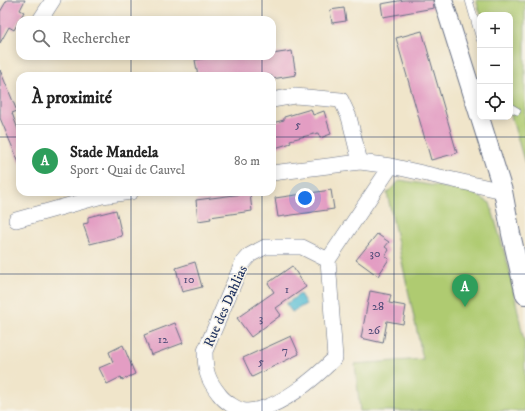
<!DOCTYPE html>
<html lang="fr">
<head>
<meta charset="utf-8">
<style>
  body { margin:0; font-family:"IM FELL DW Pica",serif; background:#f6f6f6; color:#222 }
  .controls { position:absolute; right:12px; top:12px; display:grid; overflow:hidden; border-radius:8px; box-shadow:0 2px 10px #0003 }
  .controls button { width:36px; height:36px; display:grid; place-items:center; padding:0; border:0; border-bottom:1px solid #e0e0e0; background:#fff; color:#222; font:20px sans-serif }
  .you { position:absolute; left:305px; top:198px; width:14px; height:14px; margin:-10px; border:3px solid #fff; border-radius:50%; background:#1a73e8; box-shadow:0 0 0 6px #1a73e833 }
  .badge { display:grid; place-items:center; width:26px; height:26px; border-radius:50%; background:#2563eb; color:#fff; font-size:13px; font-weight:700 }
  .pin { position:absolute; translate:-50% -33px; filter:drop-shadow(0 1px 2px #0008) }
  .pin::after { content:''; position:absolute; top:21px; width:14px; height:12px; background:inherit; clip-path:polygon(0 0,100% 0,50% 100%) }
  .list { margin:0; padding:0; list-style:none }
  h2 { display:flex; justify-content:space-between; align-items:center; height:52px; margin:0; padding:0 16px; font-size:17px }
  h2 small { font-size:13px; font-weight:400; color:#767676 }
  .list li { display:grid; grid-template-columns:26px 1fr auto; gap:12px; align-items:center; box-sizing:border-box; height:72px; padding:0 16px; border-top:1px solid #e0e0e0 }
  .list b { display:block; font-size:15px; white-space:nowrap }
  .list p { margin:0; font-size:13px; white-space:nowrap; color:#767676 }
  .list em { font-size:13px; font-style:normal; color:#767676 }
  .icon { flex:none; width:22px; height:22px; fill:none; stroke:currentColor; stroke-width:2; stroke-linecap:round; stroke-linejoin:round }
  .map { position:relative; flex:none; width:525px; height:411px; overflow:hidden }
  .search { position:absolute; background:#fff; box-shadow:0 2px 10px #0003; left:16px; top:16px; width:260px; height:44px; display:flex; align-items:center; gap:10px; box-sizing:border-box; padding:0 14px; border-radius:12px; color:#767676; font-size:15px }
  .panel { position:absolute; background:#fff; box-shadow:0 2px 10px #0003; left:16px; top:72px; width:260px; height:124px; border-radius:12px }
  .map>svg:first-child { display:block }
  .green { fill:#afcb71; stroke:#657d68 }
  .water { fill:#56bed4; stroke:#387699 }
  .building { fill:#e39dc3 }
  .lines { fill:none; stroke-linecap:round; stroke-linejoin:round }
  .service-casing { stroke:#666f84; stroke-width:8 }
  .minor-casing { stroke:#666f84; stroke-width:16 }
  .tertiary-casing { stroke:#666f84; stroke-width:20 }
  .service { stroke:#fff; stroke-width:7 }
  .minor { stroke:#fff; stroke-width:15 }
  .tertiary { stroke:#fff; stroke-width:18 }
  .grid { fill:none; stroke:#1b2f5e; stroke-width:1; stroke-opacity:0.55 }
  .labels { text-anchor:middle; stroke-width:3; stroke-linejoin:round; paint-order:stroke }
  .number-label { font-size:12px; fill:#4d4a77 }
  .street-label { font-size:14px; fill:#1b2f5e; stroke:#f7f3e8 }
</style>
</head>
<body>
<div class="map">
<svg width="525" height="411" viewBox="0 0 525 411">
  <rect width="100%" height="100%" fill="#f7f3e8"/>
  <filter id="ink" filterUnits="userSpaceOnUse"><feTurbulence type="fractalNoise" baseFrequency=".025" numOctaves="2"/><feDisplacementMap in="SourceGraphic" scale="8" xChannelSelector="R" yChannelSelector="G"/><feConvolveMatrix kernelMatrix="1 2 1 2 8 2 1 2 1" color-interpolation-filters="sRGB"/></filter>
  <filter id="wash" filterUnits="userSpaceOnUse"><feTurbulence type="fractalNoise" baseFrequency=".012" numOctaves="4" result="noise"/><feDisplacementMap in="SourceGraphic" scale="16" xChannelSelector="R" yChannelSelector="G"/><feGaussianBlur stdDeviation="0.9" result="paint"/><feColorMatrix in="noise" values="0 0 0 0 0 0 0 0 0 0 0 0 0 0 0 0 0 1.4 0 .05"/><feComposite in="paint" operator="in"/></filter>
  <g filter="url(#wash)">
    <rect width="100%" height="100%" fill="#f0e5ca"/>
    <path class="green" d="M476,0H525V164L510,112V15H481Z
      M400,180L471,192L490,203L509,268L525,346V411H360L355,364L423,359L387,193Z"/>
    <path class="water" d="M300,294L306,304L292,312L286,304Z"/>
    <g id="blocks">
      <path class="building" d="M7,0H25L20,10L24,12L14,30L9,27L0,43V12Z
        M404,0H433L434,8L383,17L381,4Z
        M344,8L346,21L332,23L330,10Z
        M422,31L457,153L431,160L396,38Z
        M292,51L296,75L272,79V76H198L195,60L219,56H272V54Z
        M0,70L17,111L12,113L20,135V165L0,118Z
        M311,109L313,115L324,111L331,134L320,138L318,133L290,140L291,143L272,149V123L284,120V117Z
        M331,190L334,209L278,217L275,198Z
        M250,193L252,211L210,217L211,219L198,221L196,200Z
        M116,210L122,236L90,244L83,224L88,223V217Z
        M377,234L389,242L385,247L389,250L385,256L389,259L378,276L356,260Z
        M195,262L202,287L182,292L176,268Z
        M292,266L306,287L276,308L281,315L251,337L237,318L274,292L268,283Z
        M370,291L391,295L389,303L406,306L403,324L387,321L383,343L361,338Z
        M175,323L183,343L151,355L144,335Z
        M291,336L299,354L252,377L243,358Z
        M123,345L135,374L122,380L121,377L107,384L99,368L113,362L109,352Z"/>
    </g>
  </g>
  <g filter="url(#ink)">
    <use href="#blocks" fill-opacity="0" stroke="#666f84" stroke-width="1"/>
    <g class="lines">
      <g class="service-casing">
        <path id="service" d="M469,0L480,39
          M510,107L517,111"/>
      </g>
      <g class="minor-casing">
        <path id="minor" d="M40,20L53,0
          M272,100L295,96L341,100L349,117L360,162
          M272,173L360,162L391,166
          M16,220L102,196L131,192
          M265,247H302L328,260L335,358C314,379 278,410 247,411C238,411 224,401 219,394C207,379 205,370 205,351L242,264L250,255Z
          M328,260L391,166L503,191"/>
      </g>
      <g class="tertiary-casing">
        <path id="tertiary" d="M443,0L503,191L511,234L525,295"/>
      </g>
      <use href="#service" class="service"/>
      <use href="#minor" class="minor"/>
      <use href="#tertiary" class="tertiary"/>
    </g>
  </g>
  <path class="grid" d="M131,0V20M262,0V20M394,0V411M131,56V76M262,56V76M0,137H20M272,137H525M131,192V411M262,192V411M0,274H525"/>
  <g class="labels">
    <g class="number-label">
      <text x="298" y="128">5</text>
      <text x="375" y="257">30</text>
      <text x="189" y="283">10</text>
      <text x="287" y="293">1</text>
      <text x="378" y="310">28</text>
      <text x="261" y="322">3</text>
      <text x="374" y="334">26</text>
      <text x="163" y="343">12</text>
      <text x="285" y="354">7</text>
      <text x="261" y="365">5</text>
    </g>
    <g class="street-label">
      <text transform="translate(225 306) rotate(-66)" y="5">Rue des Dahlias</text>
    </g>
  </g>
</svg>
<div class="controls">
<button>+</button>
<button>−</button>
<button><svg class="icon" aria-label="locate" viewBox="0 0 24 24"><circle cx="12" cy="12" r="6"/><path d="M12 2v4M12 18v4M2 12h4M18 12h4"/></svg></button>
</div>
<div class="you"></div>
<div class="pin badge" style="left:465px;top:307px;background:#2e9e5b">A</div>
<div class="search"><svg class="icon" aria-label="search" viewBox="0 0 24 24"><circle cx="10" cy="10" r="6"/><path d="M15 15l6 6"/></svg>Rechercher</div>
<section class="panel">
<h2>À proximité<small></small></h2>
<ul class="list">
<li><span class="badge" style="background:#2e9e5b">A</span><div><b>Stade Mandela</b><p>Sport · Quai de Cauvel</p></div><em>80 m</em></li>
</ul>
</section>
</div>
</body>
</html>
